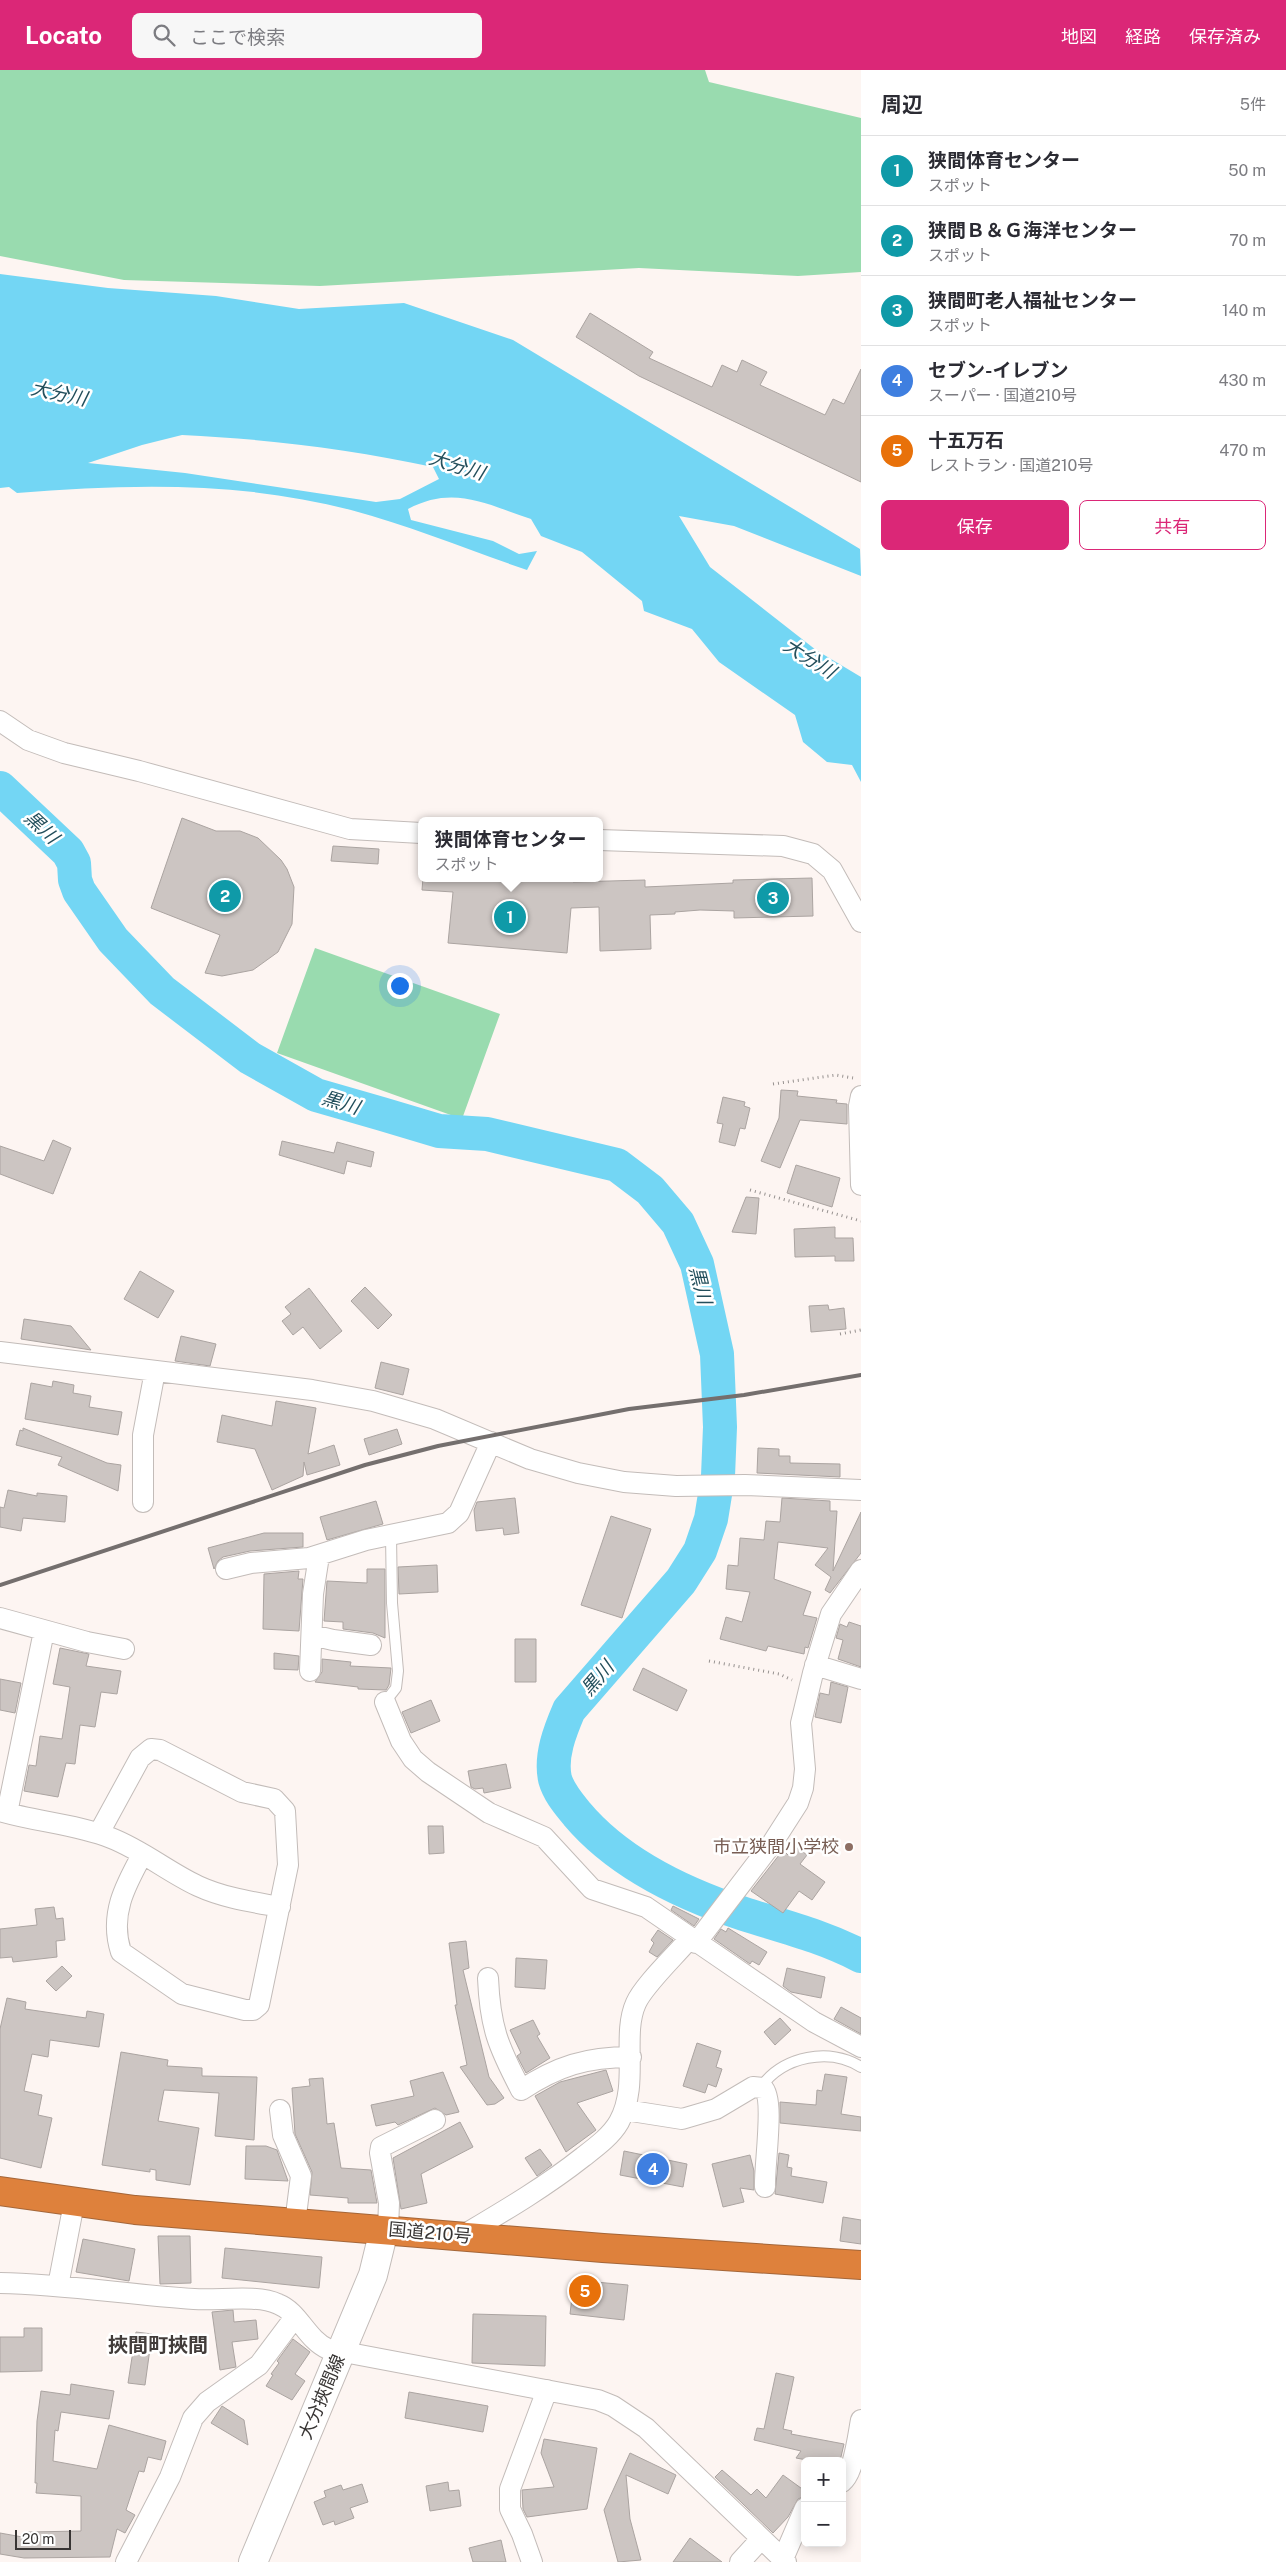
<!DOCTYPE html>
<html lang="ja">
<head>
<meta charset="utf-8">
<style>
  body { margin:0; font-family:"Public Sans","Noto Sans JP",sans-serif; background:#f7f7f7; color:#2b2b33 }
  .controls { position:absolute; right:15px; bottom:15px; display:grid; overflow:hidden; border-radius:8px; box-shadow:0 2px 12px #0003 }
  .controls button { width:45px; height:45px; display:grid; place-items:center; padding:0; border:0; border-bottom:1px solid #e1e1e2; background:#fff; color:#2b2b33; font:25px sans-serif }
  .scale { position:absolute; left:15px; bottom:12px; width:56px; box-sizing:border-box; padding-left:5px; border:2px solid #383534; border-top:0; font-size:14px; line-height:18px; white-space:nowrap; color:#383534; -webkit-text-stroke:4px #fff; paint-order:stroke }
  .you { position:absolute; left:399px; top:915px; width:18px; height:18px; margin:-12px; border:4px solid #fff; border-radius:50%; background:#1a73e8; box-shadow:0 0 0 8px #1a73e833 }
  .badge { display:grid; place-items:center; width:32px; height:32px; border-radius:50%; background:#db2777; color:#fff; font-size:16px; font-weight:700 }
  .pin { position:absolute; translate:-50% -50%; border:2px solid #fff; box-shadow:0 1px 5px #0006 }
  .popup { position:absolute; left:418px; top:747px; width:185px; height:65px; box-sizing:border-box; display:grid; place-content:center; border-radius:8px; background:#fff; filter:drop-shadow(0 1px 4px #0005); font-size:16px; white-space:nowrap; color:#7c7c81 }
  .popup b { font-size:19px; color:#2b2b33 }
  .popup::after { content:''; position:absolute; left:50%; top:100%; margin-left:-10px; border:10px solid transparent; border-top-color:#fff }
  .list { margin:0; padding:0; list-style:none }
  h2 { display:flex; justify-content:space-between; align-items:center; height:65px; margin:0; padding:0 20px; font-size:21px }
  h2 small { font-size:16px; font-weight:400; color:#7c7c81 }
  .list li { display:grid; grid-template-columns:32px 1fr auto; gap:15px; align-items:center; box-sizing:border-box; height:70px; padding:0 20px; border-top:1px solid #e1e1e2 }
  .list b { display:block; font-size:19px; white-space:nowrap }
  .list p { margin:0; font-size:16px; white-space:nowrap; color:#7c7c81 }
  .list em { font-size:16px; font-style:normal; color:#7c7c81 }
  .actions { display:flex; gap:10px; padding:15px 20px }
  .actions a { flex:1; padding:11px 0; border:1px solid #db2777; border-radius:8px; text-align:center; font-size:18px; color:#db2777 }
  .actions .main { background:#db2777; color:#fff }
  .icon { flex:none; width:28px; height:28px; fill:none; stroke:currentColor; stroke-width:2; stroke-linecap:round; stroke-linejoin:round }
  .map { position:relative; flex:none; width:861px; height:2492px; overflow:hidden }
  header { display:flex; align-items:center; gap:30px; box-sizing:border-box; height:70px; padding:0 25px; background:#db2777; color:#fff }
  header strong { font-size:24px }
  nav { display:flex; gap:28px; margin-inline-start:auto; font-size:18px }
  .search { width:350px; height:45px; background:#f7f7f7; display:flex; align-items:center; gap:12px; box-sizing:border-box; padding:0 18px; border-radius:8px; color:#7c7c81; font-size:19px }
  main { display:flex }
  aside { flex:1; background:#fff }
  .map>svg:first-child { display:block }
  .green { fill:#99dbaf }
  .water { fill:#73d6f4; fill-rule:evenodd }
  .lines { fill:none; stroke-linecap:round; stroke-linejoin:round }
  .river { stroke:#73d6f4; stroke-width:34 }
  .building { fill:#ccc5c2; stroke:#aba4a1 }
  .lane-casing { stroke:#c3bcb9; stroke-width:12 }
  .street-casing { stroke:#c3bcb9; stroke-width:22 }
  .secondary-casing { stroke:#c3bcb9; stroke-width:30 }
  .highway-casing { stroke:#a46639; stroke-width:30 }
  .path { stroke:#96918f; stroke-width:3; stroke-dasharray:1 4; stroke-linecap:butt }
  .lane { stroke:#fff; stroke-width:10 }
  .street { stroke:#fff; stroke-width:20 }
  .secondary { stroke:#fff; stroke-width:28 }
  .highway { stroke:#de813c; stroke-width:28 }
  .rail { stroke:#746f6e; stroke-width:4 }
  .education-dot { fill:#8d6e63; stroke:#fff; stroke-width:2 }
  .labels { text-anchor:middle; stroke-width:5; stroke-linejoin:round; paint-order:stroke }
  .education-label { font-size:18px; fill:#785e54; stroke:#fff; text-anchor:end }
  .street-label { font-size:18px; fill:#383534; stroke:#fff }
  .water-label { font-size:19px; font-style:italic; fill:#234f5c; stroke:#fff }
  .quarter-label { font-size:20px; font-weight:bold; fill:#423c3a; stroke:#fff }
</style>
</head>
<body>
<header>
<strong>Locato</strong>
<div class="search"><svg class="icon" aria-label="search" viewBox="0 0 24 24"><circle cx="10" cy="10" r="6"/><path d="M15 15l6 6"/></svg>ここで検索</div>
<nav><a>地図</a><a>経路</a><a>保存済み</a></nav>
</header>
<main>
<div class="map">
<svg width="861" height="2492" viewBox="0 0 861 2492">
  <rect width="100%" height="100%" fill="#fdf5f2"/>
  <path class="green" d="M0,0H705L709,12L861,48V202L798,206L639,198L320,216L124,210L0,186Z
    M315,878L500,944L462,1049L277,983Z"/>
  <path class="water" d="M0,204L108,218L216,226L299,239L404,233L513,270L860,479L861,506L734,456L679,446L710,497L816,580L861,607V712L852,695L827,692L803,672L795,645L719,592L692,559L644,541L642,531L582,482L541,466L531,449C485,434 454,415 408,439L411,450L493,471L519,484L537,481L527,500C468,480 411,456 351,440C240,411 130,414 17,423L9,417L0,418ZM182,365C267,369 350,379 433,397L439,409L400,429L376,432L185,403L88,393L142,375Z"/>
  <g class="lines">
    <path class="river" d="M0,718L68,782L74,793L75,810L79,821L113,870L162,921L250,988L316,1025L382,1044L439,1061L487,1064L617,1095L650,1120L678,1153L697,1194L717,1284L720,1357L718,1406L711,1449L700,1481L681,1511L569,1640C560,1661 550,1686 555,1709C559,1723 569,1734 577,1744C619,1794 683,1824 744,1844C785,1857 822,1866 861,1886"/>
  </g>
  <path class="building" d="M590,243L653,282L649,288L712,317L722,295L737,302L742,290L767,302L760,315L825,345L833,329L844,334L861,299V412L639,306L576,267Z
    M182,748L216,761H240L258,768L281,790L287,799L294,817L292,854L278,882L253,900L222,906L205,903L220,865L151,838Z
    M333,776L379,779L378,794L331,791Z
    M423,808H573V812L645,810V817L733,813V810L812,808L813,846L734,848V841L700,840L675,842V844L650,845L651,879L600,881L599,837L571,838L567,883L448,873L453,822L422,820Z
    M781,1020L798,1021L797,1026L837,1030L836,1033L847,1034V1054L800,1050L780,1098L761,1091L779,1048Z
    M723,1027L745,1032L744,1036L750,1038L745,1059L740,1058L735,1076L719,1072L723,1054L717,1053Z
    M53,1070L71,1078L53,1124L0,1104V1076L44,1091Z
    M282,1071L334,1083L337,1072L374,1082L371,1097L347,1091L344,1104L279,1085Z
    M796,1095L840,1108L832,1137L787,1123Z
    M746,1127L759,1128L756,1164L732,1162Z
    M835,1157V1168H853L854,1191H835V1186L795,1187L794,1159Z
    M140,1201L174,1221L158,1248L124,1229Z
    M365,1217L392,1245L378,1259L351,1231Z
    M309,1218L342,1261L320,1279L303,1257L293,1265L282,1251L291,1244L285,1237Z
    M828,1235L829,1240L844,1238L846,1259L811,1262L809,1236Z
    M24,1249L71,1256L91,1280L21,1269Z
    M181,1266L216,1274L210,1296L175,1291Z
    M381,1292L409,1299L403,1325L375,1318Z
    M53,1311L74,1315L73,1323L91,1326L89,1337L122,1342L118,1365L25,1349L31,1313L52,1317Z
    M276,1331L316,1338L308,1384L334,1375L340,1395L307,1405L304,1392L303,1406L272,1420L255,1379L217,1372L222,1345L272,1356Z
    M23,1358L107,1393L121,1395L118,1421L58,1395L62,1387L16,1375L20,1360L23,1361Z
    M397,1359L402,1374L369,1385L364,1369Z
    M758,1378L779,1379V1386H790V1393L840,1394V1407L757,1403Z
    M8,1420L37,1426V1423L67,1426L65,1452L23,1448L21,1461L0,1457V1437L4,1438Z
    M515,1428L519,1463L504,1465L503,1458L476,1461L474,1440L477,1432Z
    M782,1428L830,1431V1441H837L833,1501L861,1442V1483L830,1523L825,1520L831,1507L815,1495L828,1478L778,1472L774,1509L811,1522L803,1545L817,1548L808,1578L805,1577L804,1584L768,1576L766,1581L720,1569L726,1547L742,1552L750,1522L726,1519L728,1495L738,1496L740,1468L764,1470L766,1451L780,1452Z
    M376,1431L383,1454L327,1470L320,1447Z
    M611,1446L651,1459L622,1548L581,1535Z
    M264,1463H303V1477L250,1481L223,1487L218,1491L214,1499L208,1478Z
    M437,1495L438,1522L399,1524L398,1497Z
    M367,1499H385V1568L373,1563L343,1559V1552L324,1551L327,1511L367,1513Z
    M299,1501L298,1509H303L299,1561L263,1559L264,1504Z
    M849,1552L861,1556V1597L838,1589L843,1570L836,1568L840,1554L847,1557Z
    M515,1569H536V1612H515Z
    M60,1578L89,1584L86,1596L121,1601L117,1624L101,1622L95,1657L80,1655L75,1694L66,1693L58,1727L24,1721L29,1695L36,1696L40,1666L62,1669L70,1617L53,1614Z
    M274,1583L299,1586L298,1600L274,1599Z
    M322,1589L351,1592L350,1596L391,1598L389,1615L386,1620L358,1619V1617L315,1612L322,1602Z
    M643,1598L687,1620L677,1641L633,1620Z
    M0,1609L21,1613L15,1643L0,1640Z
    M831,1612L848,1617L841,1653L815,1647L820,1623L829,1625Z
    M431,1630L440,1651L411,1663L402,1642Z
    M506,1694L511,1718L484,1723L483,1718L475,1719L471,1717L468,1701Z
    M428,1756H443L444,1783L429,1784Z
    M795,1776L807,1785L800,1794L825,1812L812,1830L799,1821L783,1843L751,1821L783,1780L788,1785Z
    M673,1836L699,1849L694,1856L671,1840Z
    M54,1837L56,1849L63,1848L65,1870L56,1871L57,1887L13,1892L12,1887L0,1888V1859L37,1855L35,1839Z
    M728,1858L767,1882L759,1895L752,1891L750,1894L714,1869L721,1859L726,1862Z
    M658,1860L673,1870L657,1887L649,1882L654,1873L651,1870Z
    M466,1871L469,1898L463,1900L489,2007L504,2028L495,2034L487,2035L460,1997L467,1995L455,1935H457L449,1873Z
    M516,1888L547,1890L545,1919L515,1917Z
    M62,1896L72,1906L56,1921L46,1911Z
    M787,1898L825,1907L821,1928L791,1922L783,1916Z
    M7,1928L26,1932L25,1939L86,1948L87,1941L104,1944L99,1977L50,1970L48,1987L32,1984L24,2021L42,2025L38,2045L52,2048L41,2098L0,2088V1959Z
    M841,1937L861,1948V1964L834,1949Z
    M780,1948L791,1960L775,1975L764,1962Z
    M533,1950L540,1964L537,1966L550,1988L526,2003L517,1986L521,1983L510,1960Z
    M697,1973L721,1981L716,1997L722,1999L716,2017L708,2014L705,2023L683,2016Z
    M121,1982L168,1990L167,1996L202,1998V2006L257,2007L254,2070L215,2066L219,2023L164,2020L158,2051L199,2058L190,2115L156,2110V2100L150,2099V2102L102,2095Z
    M606,2000L613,2021L577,2033L596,2060L566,2082L535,2026L560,2012Z
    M443,2002L459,2042L446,2045L435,2038L398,2055L395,2052L376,2056L371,2035L414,2026L410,2011Z
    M825,2004L847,2007L841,2044L861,2047V2061L780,2053V2032L816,2035L817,2020L822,2021Z
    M323,2008L327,2054L334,2053L341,2098L371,2100L377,2133H348V2128L310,2125L312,2102L295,2064L292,2018L310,2016L309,2009Z
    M460,2052L473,2077L421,2104L427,2133L401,2139L393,2088Z
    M246,2076H266L277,2080L288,2111L245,2109Z
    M540,2079L552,2095L537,2106L525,2088Z
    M624,2081L687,2094L683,2117L620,2105Z
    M779,2083L789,2085L787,2097L792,2098L791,2106L827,2112L823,2133L775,2124Z
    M750,2085L754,2101V2120L740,2118L744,2132L723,2137L712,2094Z
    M843,2147L861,2150V2174L840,2171Z
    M158,2166H190L191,2213L160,2214Z
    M83,2169L135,2179L129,2211L76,2202Z
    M225,2178L322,2187L319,2218L222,2208Z
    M574,2210L628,2215L624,2250L570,2244Z
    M233,2240L234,2252L256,2250L258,2269L232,2272L236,2297L220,2300L212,2242Z
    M473,2244L546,2246L545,2296L472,2293Z
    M24,2258H42V2301L0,2302V2267H24Z
    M136,2262L152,2264L145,2315L128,2313Z
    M293,2269L310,2282L295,2304L305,2311L292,2330L266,2316L273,2305L271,2304L279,2293L277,2291Z
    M776,2303L794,2307L783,2359L792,2361L791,2364L844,2374L840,2391H812L796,2388L801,2381L754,2370L757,2358L764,2359Z
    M71,2314L114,2321L109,2349L61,2342L58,2361L55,2360L53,2391L97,2399L109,2355L166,2371L161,2390L148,2387L144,2402L139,2401L126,2440L135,2445L125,2463L117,2459L110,2487L24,2488L0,2484V2463L28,2468V2462L81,2461V2426L36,2423L37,2413H35L37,2351L41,2321L70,2325Z
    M409,2322L488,2336L483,2362L405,2348Z
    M222,2336L244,2350L248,2375L211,2353Z
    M544,2369L597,2378L587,2439L527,2447L523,2439L522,2420L554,2417L541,2383Z
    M630,2383L676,2405L668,2424L626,2405L630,2449L641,2490L618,2492L604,2440Z
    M722,2400L751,2425L757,2419L766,2428L783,2405L805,2421V2426L798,2429L788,2447L773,2463L715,2407Z
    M448,2412L449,2421L459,2420L461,2436L430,2441L426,2416Z
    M362,2414L368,2432L350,2438L354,2448L335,2455L334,2451L323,2455L314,2432L326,2427L324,2421L341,2415L343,2420Z
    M690,2468L722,2492H673Z
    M501,2470L506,2492H473L469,2478Z"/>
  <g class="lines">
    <g class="lane-casing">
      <path id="lane" d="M385,1632L396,1618L398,1601L392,1533L391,1465
        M761,2017C783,1986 830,1977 861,1997"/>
    </g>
    <g class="street-casing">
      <path id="street" d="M0,651L28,670L64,683L139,701L350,759L421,763
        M599,770L783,776L813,784L832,800L861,852
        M861,1026L859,1036L861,1115
        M0,1282L312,1320L373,1331L435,1349L530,1389L578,1403L624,1412L676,1416L745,1415L861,1420
        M143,1432V1365L155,1301
        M226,1499L251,1493L309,1488L366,1470L448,1453L459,1443L491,1372
        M0,1548L87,1572L124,1579
        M312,1565L333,1570L371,1575
        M815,1595L861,1609
        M310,1601L313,1524L319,1486
        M385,1632L401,1671L413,1689L428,1702L489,1743L544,1767L592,1819L646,1837L814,1952L861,1977
        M0,1741C37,1752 76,1754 111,1768C142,1780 168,1802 198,1816C224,1828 253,1832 280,1837
        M7,1743L44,1561
        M99,1763L140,1688L151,1679L160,1680L242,1722L274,1729L285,1741L288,1795L259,1935L253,1940H245L182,1924L121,1882C109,1845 125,1816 142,1785
        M696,1873L773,1772L798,1733L803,1718L805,1699L801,1653L813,1603L831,1544L861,1500
        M488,1908C490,1957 498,1976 521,2020C558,1996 586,1987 631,1987
        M280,2040L283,2065L301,2106L295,2153
        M625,2040L682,2049L716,2039L753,2017L763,2018C775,2029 764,2096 765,2117
        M388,2160L389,2133L380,2083L381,2077L435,2050
        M462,2166C504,2141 545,2117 583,2087C596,2077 611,2066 619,2052C640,2014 621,1966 636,1933C644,1915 676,1885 690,1868
        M0,2213C65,2214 129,2225 194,2229C219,2231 256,2224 278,2234C299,2242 306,2269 328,2279L598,2330L613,2336L646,2358L786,2492
        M58,2216L74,2133
        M842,2412C854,2403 858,2365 861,2350
        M783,2489L805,2438
        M126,2492L170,2407L193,2348L207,2332L259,2295L295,2247
        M532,2492L522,2464L510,2439V2419L547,2320
        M740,2492L761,2469"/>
    </g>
    <g class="secondary-casing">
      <path id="secondary" d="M253,2492L373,2205L384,2160"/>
    </g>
    <g class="highway-casing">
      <path id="highway" d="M0,2121L135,2140L603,2178L861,2195"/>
    </g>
    <path class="path" d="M773,1014L836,1005L853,1008
      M750,1120L861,1151
      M840,1264L861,1260
      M709,1591L779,1604L792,1610"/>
    <use href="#lane" class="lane"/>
    <use href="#street" class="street"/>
    <use href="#secondary" class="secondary"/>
    <use href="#highway" class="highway"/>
    <path class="rail" d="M0,1515L365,1395L438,1376L629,1339L744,1325L861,1305"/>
  </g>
  <circle class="education-dot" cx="849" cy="1777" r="5"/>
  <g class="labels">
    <g class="education-label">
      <text x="839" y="1783">市立狭間小学校</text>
    </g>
    <g class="street-label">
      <text transform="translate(430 2163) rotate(5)" y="6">国道210号</text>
      <text transform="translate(322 2327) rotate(-67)" y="6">大分挾間線</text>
    </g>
    <g class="water-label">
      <text transform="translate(59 323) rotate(12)" y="7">大分川</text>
      <text transform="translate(457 395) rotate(17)" y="7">大分川</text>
      <text transform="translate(810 588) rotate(32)" y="7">大分川</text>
      <text transform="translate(42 757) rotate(43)" y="7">黒川</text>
      <text transform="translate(341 1032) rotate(17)" y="7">黒川</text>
      <text transform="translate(701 1215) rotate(76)" y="7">黒川</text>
      <text transform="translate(597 1608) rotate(-49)" y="7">黒川</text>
    </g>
    <g class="quarter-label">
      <text x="158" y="2282">挾間町挾間</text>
    </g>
  </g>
</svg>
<div class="controls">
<button>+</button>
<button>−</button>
</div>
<div class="scale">20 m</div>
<div class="you"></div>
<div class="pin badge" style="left:510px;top:847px;background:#0f9aa8">1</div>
<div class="popup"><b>狭間体育センター</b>スポット</div>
<div class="pin badge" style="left:225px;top:826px;background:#0f9aa8">2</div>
<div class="pin badge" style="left:773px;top:828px;background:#0f9aa8">3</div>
<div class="pin badge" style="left:653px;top:2099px;background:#3f7fe0">4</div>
<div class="pin badge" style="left:585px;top:2221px;background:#e8710a">5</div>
</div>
<aside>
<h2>周辺<small>5件</small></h2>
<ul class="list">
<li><span class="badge" style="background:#0f9aa8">1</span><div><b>狭間体育センター</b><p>スポット</p></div><em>50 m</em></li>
<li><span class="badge" style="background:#0f9aa8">2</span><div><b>狭間Ｂ＆Ｇ海洋センター</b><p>スポット</p></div><em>70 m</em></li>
<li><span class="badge" style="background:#0f9aa8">3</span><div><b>狭間町老人福祉センター</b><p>スポット</p></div><em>140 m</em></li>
<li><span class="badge" style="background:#3f7fe0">4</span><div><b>セブン-イレブン</b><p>スーパー · 国道210号</p></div><em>430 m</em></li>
<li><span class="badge" style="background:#e8710a">5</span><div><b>十五万石</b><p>レストラン · 国道210号</p></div><em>470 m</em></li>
</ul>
<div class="actions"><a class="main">保存</a><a>共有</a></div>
</aside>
</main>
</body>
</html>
